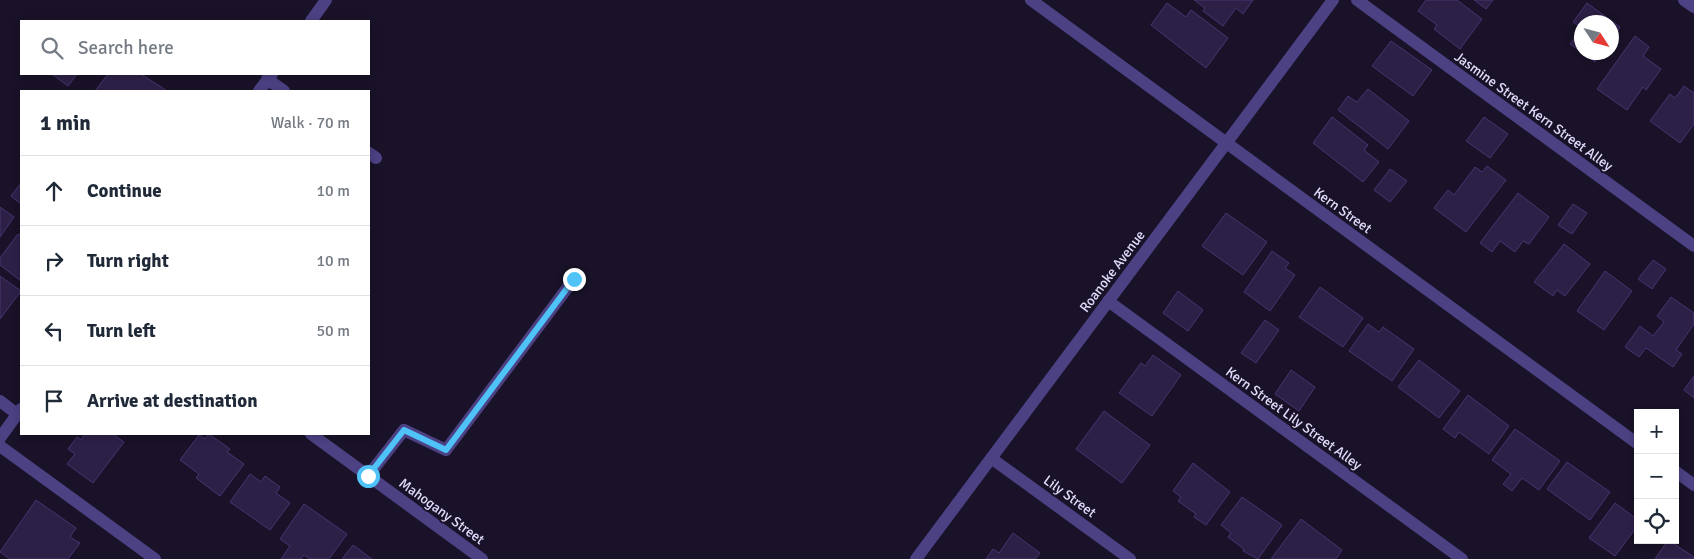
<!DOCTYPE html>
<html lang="en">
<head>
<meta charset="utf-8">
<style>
  body { margin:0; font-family:Signika,sans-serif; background:#f6f6f7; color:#1f2937 }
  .controls { position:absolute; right:15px; bottom:15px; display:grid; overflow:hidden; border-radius:0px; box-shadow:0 2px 8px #0003 }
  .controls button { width:45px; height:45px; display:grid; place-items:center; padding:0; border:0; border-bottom:1px solid #e0e1e3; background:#fff; color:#1f2937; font:25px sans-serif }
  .compass { position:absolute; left:1574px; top:15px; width:45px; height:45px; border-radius:50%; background:#fff; box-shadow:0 2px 8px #0003; rotate:126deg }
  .stop { position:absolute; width:15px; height:15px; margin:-11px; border:4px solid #4fc3f7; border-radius:50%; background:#fff }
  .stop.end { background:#4fc3f7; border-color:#fff; box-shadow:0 1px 5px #0008 }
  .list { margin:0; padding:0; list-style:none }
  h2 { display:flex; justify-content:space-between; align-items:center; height:65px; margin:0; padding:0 20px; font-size:21px }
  h2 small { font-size:16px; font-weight:400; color:#747a83 }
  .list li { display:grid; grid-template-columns:32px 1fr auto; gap:15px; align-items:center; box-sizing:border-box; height:70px; padding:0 20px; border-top:1px solid #e0e1e3 }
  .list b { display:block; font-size:19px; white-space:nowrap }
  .list em { font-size:16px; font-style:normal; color:#747a83 }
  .icon { flex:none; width:28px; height:28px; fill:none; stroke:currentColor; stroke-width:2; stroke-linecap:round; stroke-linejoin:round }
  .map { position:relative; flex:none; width:1694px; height:559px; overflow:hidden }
  .search { position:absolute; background:#fff; box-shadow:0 2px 8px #0003; left:20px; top:20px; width:350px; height:55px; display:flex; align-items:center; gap:12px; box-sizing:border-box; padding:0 18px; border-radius:0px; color:#747a83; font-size:19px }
  .panel { position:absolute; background:#fff; box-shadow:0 2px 8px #0003; left:20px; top:90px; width:350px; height:345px; border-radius:0px }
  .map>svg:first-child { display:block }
  .building { fill:#2d2047; stroke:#473471 }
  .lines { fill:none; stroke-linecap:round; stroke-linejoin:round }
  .minor { stroke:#4c4183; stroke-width:12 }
  .route { stroke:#4fc3f7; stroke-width:6 }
  .labels { text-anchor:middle; stroke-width:4; stroke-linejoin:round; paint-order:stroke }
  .street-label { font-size:14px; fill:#e3dcfc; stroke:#191228 }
</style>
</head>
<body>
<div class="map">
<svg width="1694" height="559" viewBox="0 0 1694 559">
  <rect width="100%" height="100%" fill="#191228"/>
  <path class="building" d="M1194,0H1253L1243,14L1236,8L1223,26L1203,11L1205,8Z
    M1426,0H1457L1482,19L1460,49L1434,29L1437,25L1418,11Z
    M1474,0H1493L1486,9Z
    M1167,3L1186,17L1191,10L1228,38L1206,68L1151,25Z
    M1587,3L1620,27L1612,40V22H1582V28L1573,22Z
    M1582,28V52L1570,44Z
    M1635,36L1649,47L1643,56L1661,69L1646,90L1643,87L1627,110L1597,89Z
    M1391,41L1432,70L1413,96L1372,66Z
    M1582,52H1602L1595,62Z
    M52,74H77L68,86Z
    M108,74H141L167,91H95Z
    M1684,86L1694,93V124L1680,143L1650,121L1670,94L1675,98Z
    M1368,89L1409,121L1388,149L1338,110L1348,96L1357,102Z
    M1332,117L1368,145L1364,150L1379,162L1363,182L1313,143Z
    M1484,117L1508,134L1490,158L1466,141Z
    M1487,166L1506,180L1466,232L1434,208L1448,190L1454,195L1475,167L1482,172Z
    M1390,169L1407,181L1390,202L1374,190Z
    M21,183V204L11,196Z
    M1518,193L1549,217L1529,244L1523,241L1515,252L1500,241L1492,252L1480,243Z
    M1573,204L1587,213L1572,234L1558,225Z
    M0,207L14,217L0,237Z
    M1226,213L1267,242L1243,275L1202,246Z
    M18,234L21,236V281L0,265V258Z
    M1564,244L1590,264L1565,296L1557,290L1553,296L1534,282Z
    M1272,251L1289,263L1285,268L1295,275L1270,311L1244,292Z
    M1653,260L1666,269L1652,289L1638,279Z
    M1605,271L1632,291L1604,330L1577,311Z
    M0,276L21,291L0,319Z
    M1320,287L1363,318L1343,347L1299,317Z
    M1178,291L1203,310L1188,331L1163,313Z
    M1671,297L1694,313V324L1676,350L1682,354L1673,367L1646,348L1639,357L1625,347L1640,326L1653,336L1664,322L1657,316Z
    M1265,320L1279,330L1256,363L1241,353Z
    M1368,324L1379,332L1383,327L1414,349L1392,381L1349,351Z
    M1153,355L1181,375L1152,416L1119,393L1141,363L1145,366Z
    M1419,360L1460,391L1439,418L1398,387Z
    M1291,370L1315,387L1299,411L1275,394Z
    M1694,376V398L1684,390Z
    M1468,395L1509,426L1489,454L1459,432L1455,438L1443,429Z
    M1104,411L1150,445L1122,483L1076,449Z
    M1515,429L1560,461L1539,490L1522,478L1512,491L1503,484L1511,474L1492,460Z
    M85,434H113L124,442L93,483L67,464L75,454L68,449L77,437L81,440Z
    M209,434L230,449L227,452L244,464L220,496L196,478L199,474L180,460L199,435L205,439Z
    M1567,462L1610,492L1590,520L1547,489Z
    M1193,463L1230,492L1206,525L1194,517L1196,514L1178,501L1181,497L1173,491Z
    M250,474L261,482L265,476L280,487L276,493L290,503L270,530L230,502Z
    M1242,497L1282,525L1258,559L1243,551L1244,549L1228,537L1231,533L1221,525Z
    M36,500L76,528L70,537L80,543L68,559H10L0,552Z
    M1615,503L1638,520V525L1615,556L1589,538Z
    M304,504L347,534L329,559H310L304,555L301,559H281L290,546L280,539Z
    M1301,519L1342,550L1336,559H1271Z
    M1013,533L1040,553L1035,559H986L993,549L999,553Z
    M1668,540L1694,557V559H1655Z
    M353,545L372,559H342Z"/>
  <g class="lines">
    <path class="minor" d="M1031,0L1638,444
      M1357,0L1694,246
      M1684,0L1694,7
      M311,21L326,0
      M267,79L284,91
      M259,91L272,74
      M369,153L376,158
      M1108,301L1462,559
      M0,401L17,414
      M311,434L482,559
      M0,438L21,409
      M0,446L155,559
      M991,458L1130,559
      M1675,471L1694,485
      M368,476L404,430L446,450L574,279
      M916,559L1333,0"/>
  </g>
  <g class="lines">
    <path class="route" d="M368,476L404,430L446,450L574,279"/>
  </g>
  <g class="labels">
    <g class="street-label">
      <text transform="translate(1534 111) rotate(36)" y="5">Jasmine Street Kern Street Alley</text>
      <text transform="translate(1343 210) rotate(36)" y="5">Kern Street</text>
      <text transform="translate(1112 271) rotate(-53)" y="5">Roanoke Avenue</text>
      <text transform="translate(1294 418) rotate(36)" y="5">Kern Street Lily Street Alley</text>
      <text transform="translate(1070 496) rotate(36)" y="5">Lily Street</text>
      <text transform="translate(442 511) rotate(36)" y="5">Mahogany Street</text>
    </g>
  </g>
</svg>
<div class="controls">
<button>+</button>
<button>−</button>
<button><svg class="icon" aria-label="locate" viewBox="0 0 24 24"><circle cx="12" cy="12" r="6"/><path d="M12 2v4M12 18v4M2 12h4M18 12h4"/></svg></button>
</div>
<svg class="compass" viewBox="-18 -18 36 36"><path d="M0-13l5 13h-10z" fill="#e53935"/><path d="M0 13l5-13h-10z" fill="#747a83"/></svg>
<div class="stop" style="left:368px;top:476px"></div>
<div class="stop end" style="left:574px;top:279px"></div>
<div class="search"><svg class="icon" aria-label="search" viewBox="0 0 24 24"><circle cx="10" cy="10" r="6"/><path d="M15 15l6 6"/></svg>Search here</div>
<section class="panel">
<h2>1 min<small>Walk · 70 m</small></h2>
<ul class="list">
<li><svg class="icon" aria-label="ahead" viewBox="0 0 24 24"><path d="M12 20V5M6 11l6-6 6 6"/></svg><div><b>Continue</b></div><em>10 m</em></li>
<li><svg class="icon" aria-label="right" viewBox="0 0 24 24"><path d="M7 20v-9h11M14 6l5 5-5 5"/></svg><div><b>Turn right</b></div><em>10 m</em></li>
<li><svg class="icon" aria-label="left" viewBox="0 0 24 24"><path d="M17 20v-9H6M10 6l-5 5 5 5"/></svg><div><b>Turn left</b></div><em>50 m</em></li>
<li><svg class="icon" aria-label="arrive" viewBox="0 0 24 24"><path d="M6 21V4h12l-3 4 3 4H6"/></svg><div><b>Arrive at destination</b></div></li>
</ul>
</section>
</div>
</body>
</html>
